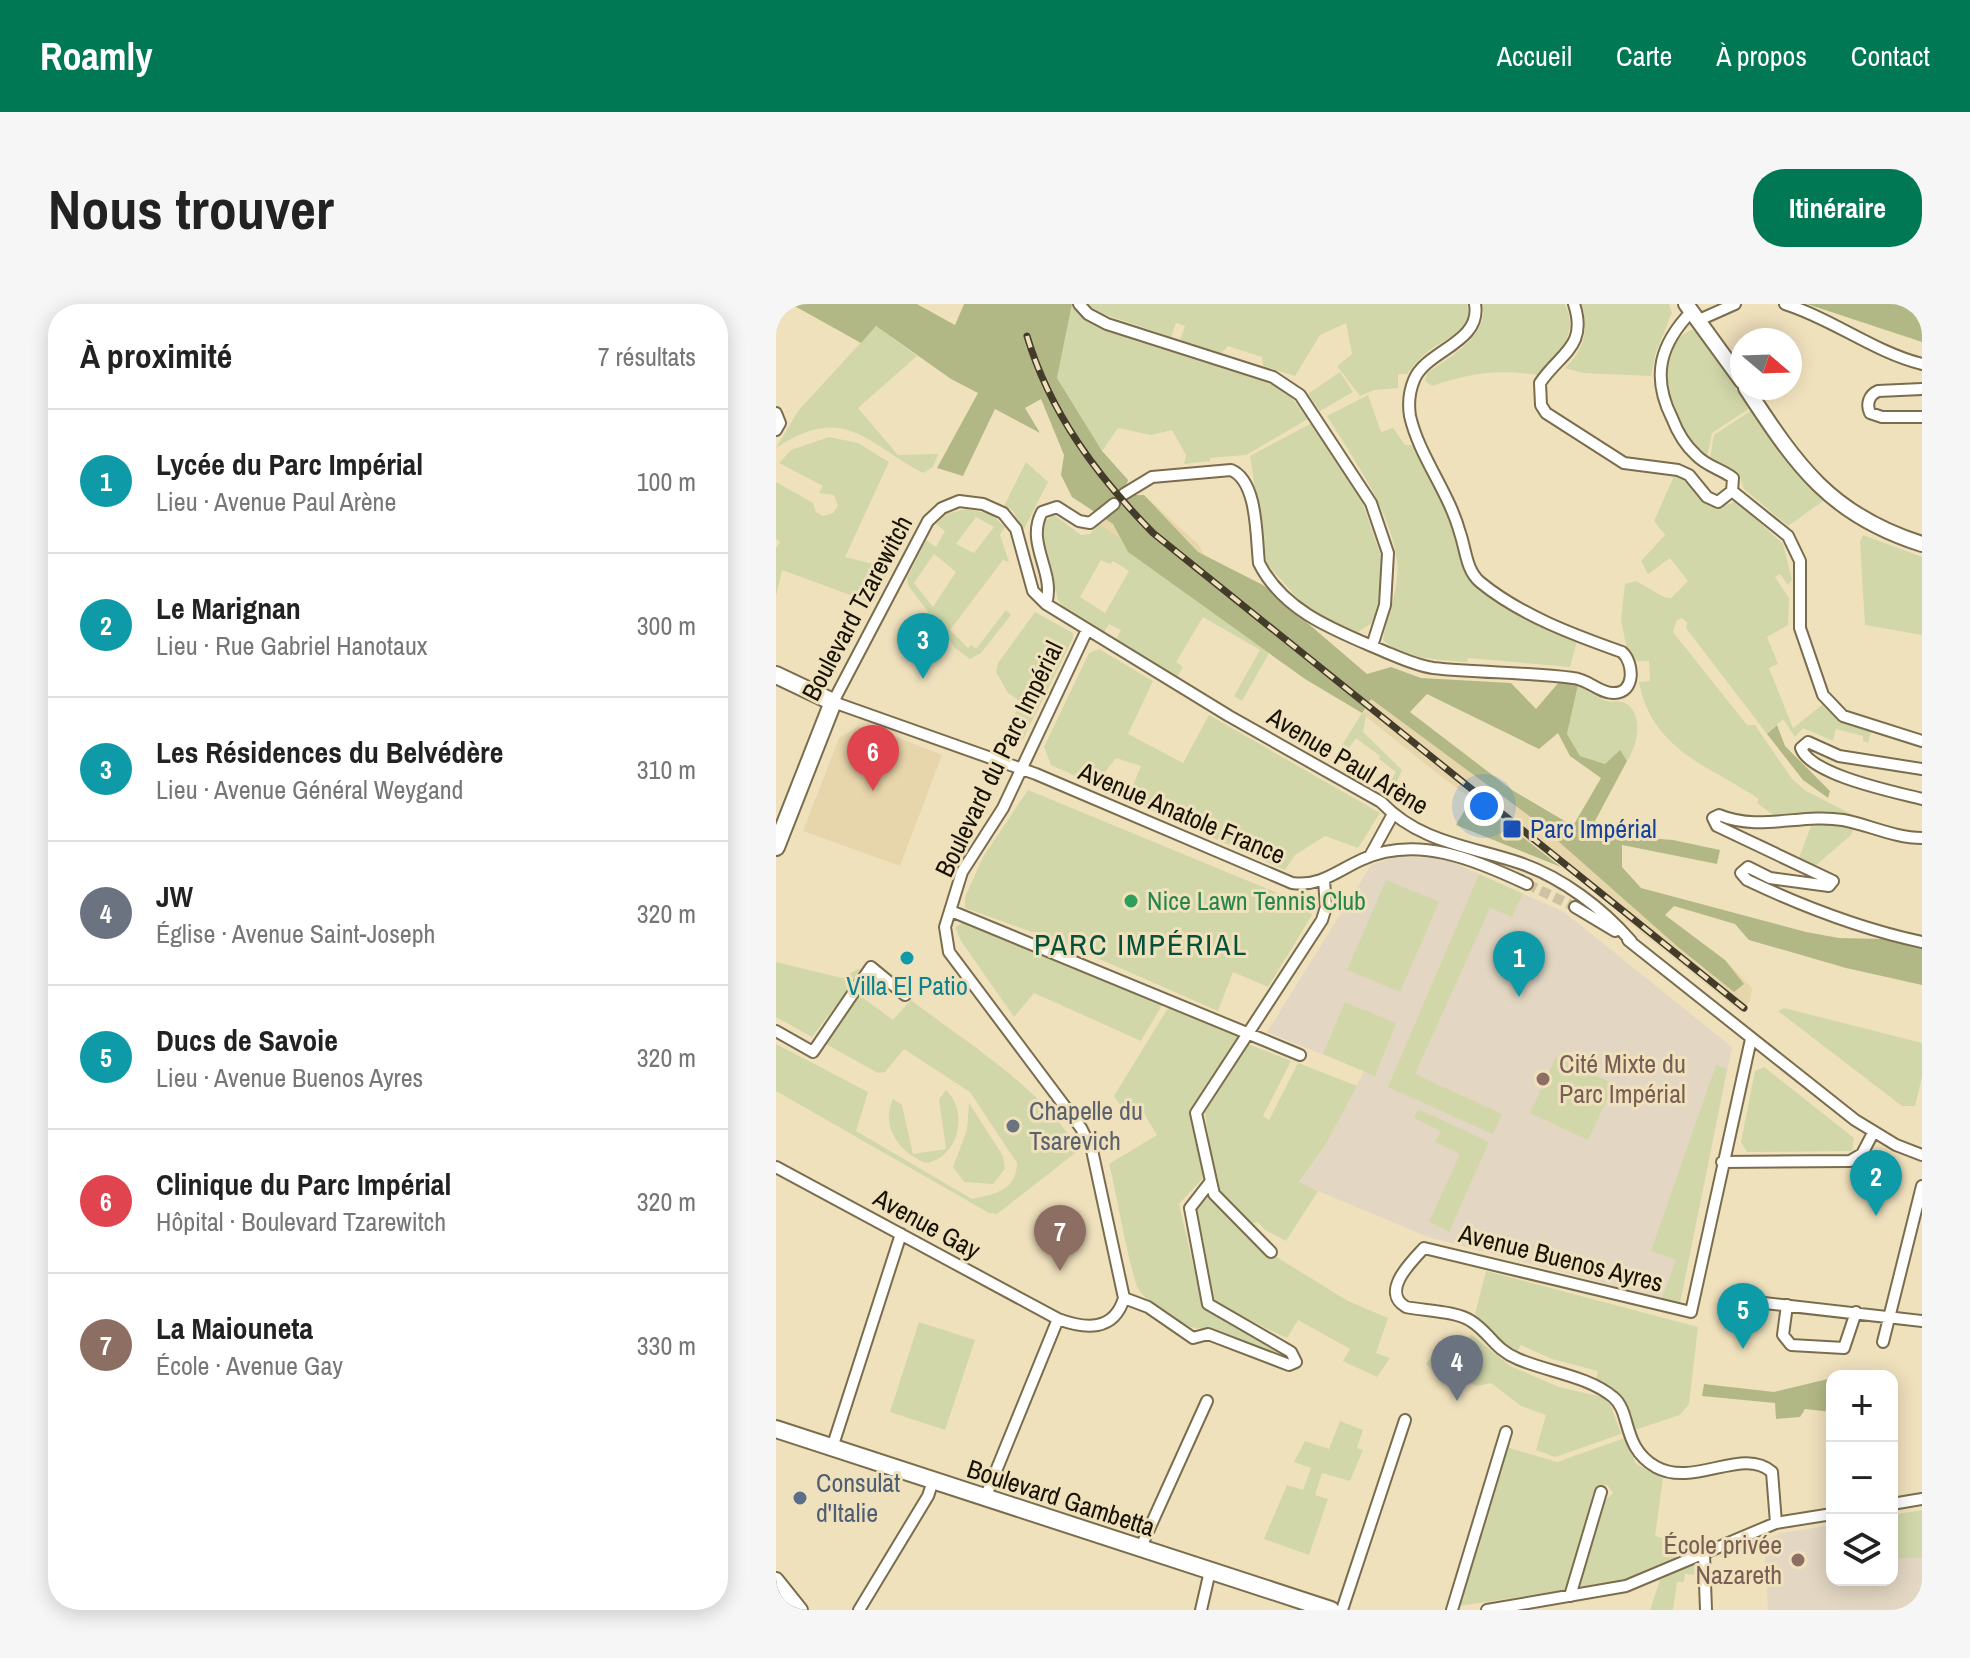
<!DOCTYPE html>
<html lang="fr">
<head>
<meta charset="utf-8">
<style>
  body { margin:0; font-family:"Archivo Narrow",sans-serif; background:#f6f6f6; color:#222 }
  .controls { position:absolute; right:24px; bottom:24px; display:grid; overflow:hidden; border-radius:16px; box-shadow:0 4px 20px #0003 }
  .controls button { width:72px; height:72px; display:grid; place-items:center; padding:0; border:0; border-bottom:2px solid #e0e0e0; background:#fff; color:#222; font:40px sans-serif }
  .compass { position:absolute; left:954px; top:24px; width:72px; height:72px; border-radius:50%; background:#fff; box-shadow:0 4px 20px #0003; rotate:109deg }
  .you { position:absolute; left:708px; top:502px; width:28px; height:28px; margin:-20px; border:6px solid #fff; border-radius:50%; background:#1a73e8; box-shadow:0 0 0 12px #1a73e833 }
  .badge { display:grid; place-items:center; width:52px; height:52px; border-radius:50%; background:#007854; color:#fff; font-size:26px; font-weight:700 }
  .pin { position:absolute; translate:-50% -66px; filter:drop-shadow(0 2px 4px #0008) }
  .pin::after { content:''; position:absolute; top:42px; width:28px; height:24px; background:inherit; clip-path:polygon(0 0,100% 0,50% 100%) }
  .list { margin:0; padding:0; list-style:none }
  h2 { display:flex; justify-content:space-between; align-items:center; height:104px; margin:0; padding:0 32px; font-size:34px }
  h2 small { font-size:26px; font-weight:400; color:#767676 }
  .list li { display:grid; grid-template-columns:52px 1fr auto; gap:24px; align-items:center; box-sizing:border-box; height:144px; padding:0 32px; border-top:2px solid #e0e0e0 }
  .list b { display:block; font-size:30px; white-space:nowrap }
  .list p { margin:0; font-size:26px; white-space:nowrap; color:#767676 }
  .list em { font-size:26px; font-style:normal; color:#767676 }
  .icon { flex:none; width:44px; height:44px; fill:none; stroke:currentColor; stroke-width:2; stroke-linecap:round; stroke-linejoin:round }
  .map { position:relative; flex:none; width:1146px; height:1306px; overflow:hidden; border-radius:32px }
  header { display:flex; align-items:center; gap:48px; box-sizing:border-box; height:112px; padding:0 40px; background:#007854; color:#fff }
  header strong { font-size:38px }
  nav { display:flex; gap:44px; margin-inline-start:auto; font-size:28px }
  .intro { display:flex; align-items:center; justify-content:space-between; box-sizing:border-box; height:192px; padding:0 48px }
  h1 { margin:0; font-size:56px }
  .button { padding:20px 36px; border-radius:32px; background:#007854; color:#fff; font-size:28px; font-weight:700 }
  main { display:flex; gap:48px; padding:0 48px }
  aside { flex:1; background:#fff; border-radius:32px; box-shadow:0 4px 20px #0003 }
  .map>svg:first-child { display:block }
  .built { fill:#e7d5ab }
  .education { fill:#e3d7c3 }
  .green { fill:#d1d7a9; fill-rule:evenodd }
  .forest { fill:#b2b885; fill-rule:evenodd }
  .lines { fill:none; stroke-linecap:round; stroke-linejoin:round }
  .street-tunnel { stroke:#cfc2a2; stroke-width:10; stroke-dasharray:10 5; stroke-linecap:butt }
  .street-casing { stroke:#7a6d4d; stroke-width:14 }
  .secondary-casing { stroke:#7a6d4d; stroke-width:18 }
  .primary-casing { stroke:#7a6d4d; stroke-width:20 }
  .highway-casing { stroke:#7a6d4d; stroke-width:22 }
  .street { stroke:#fff; stroke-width:10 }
  .secondary { stroke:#fff; stroke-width:14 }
  .primary { stroke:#fff; stroke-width:16 }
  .highway { stroke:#fff; stroke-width:18 }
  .rail-casing { stroke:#433c2b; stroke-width:7 }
  .rail { stroke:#f0e1bd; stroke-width:4; stroke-dasharray:12; stroke-linecap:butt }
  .transit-dot { fill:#1a4fb4; stroke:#f0e1bd; stroke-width:3 }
  .leisure-dot { fill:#2e9e5b; stroke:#f0e1bd; stroke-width:3 }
  .culture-dot { fill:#0f9aa8; stroke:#f0e1bd; stroke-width:3 }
  .education-dot { fill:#8d6e63; stroke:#f0e1bd; stroke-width:3 }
  .worship-dot { fill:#6b7280; stroke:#f0e1bd; stroke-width:3 }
  .service-dot { fill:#5c6f8a; stroke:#f0e1bd; stroke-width:3 }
  .labels { text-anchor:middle; stroke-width:6; stroke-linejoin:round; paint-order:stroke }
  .street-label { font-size:26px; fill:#171206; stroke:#f0e1bd }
  .transit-label { font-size:26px; fill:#164399; stroke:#f0e1bd; text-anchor:start }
  .leisure-label { font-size:26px; fill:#27864d; stroke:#f0e1bd; text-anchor:start }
  .culture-label { font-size:26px; fill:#0d838f; stroke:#f0e1bd }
  .education-label { font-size:26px; fill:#785e54; stroke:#f0e1bd; text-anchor:start }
  .worship-label { font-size:26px; fill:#5b616d; stroke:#f0e1bd; text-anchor:start }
  .service-label { font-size:26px; fill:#4e5e75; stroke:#f0e1bd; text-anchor:start }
  .quarter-label { font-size:30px; letter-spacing:2px; fill:#065139; stroke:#f0e1bd }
</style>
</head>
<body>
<header>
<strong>Roamly</strong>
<nav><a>Accueil</a><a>Carte</a><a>À propos</a><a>Contact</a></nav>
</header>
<div class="intro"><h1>Nous trouver</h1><a class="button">Itinéraire</a></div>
<main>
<aside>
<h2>À proximité<small>7 résultats</small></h2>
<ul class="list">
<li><span class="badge" style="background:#0f9aa8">1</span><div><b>Lycée du Parc Impérial</b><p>Lieu · Avenue Paul Arène</p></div><em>100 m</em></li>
<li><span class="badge" style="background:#0f9aa8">2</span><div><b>Le Marignan</b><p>Lieu · Rue Gabriel Hanotaux</p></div><em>300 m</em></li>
<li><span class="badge" style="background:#0f9aa8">3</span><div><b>Les Résidences du Belvédère</b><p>Lieu · Avenue Général Weygand</p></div><em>310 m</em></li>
<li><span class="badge" style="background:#6b7280">4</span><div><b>JW</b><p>Église · Avenue Saint-Joseph</p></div><em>320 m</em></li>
<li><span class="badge" style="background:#0f9aa8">5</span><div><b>Ducs de Savoie</b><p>Lieu · Avenue Buenos Ayres</p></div><em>320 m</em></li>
<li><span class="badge" style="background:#e0444e">6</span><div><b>Clinique du Parc Impérial</b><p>Hôpital · Boulevard Tzarewitch</p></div><em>320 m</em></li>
<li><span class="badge" style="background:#8d6e63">7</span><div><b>La Maiouneta</b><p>École · Avenue Gay</p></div><em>330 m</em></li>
</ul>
</aside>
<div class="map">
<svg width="1146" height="1306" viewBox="0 0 1146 1306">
  <rect width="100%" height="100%" fill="#f0e1bd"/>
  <path class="built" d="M281,74L326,147L352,176L347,191H368L422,240L435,263L595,395L949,656L976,684L974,697L965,708L849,615V609L662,470L499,340L323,220L340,201Z
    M82,423L98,424L166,451L124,562L27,527L63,434Z"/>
  <path class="education" d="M622,552L669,555L788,608L956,743L904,999L652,933L523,879L550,840L588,767L491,728L595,561Z
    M1146,1207V1306H992L988,1237L1005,1229L1056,1221V1276H1116V1211Z"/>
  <path class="green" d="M296,0L316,19L358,36L508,84L532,115L470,151L434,154V157L408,160L410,151L396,126L375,131L342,124L326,147L281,74Z
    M309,0H691C699,29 666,34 649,50C642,55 637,63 631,70H622V84L598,86L584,92L561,62L576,50L570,19L544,31L519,72L487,62L486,53L452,42L445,49L404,36L409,22L400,19L395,33L319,7Z
    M706,0H789C804,31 782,49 762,71C723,65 693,69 656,82L649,77L651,69C672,54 715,31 706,0Z
    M805,0H893L896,9L880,48L875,72L807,69L789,64C809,45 813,26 805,0Z
    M100,22L141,52L82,104L122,151L162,150L157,163L147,169C88,138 69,99 0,144L22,107Z
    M918,25L974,104L936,129L931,153C895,130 865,44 918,25Z
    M564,68L577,88L544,107L532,90Z
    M592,91L605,128L617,124L629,141H638L673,212L687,265L695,278L739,308L801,337L794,363L692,354L691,358C664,356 627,355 607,336C611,310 624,284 621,257C615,207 577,154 551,112Z
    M976,106L1024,172L1050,195L1012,222L968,185L963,170L934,155L938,131Z
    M536,119L582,186L608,261L599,317L582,328L533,307L491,260L474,152Z
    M53,133L82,139L113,158L69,253L114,264L96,299L6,266L0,292V244L4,238L0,235V178L37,199L40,208L47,212L57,209L62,202L58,191L43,189L47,182L3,159L15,146Z
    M250,158L272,178L247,227L237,207L228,202Z
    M899,170C924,183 928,215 960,197L1007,240L1016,276L1012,281L1004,270L999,273L1013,294L1012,321L991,333L1002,360L993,364L1017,424L1046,401L1063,416L1096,423L1092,439L1087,437V432L1060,425L1057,437L1027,424L1019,433L1007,415L991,430L910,324L911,318L906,314L901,316L897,328L971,421H979L1016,475L1030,487L1077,511L1004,516L981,499L983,495C930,460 876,446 863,378L874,377L873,357H861L850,341L845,316L849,280L860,277L888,293L895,294L912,277L894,254L872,270L865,257L889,231L878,217Z
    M190,205L215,210L229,223L224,231L233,258L227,256L174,326L192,344L195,341L200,345L230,306L235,311L205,349L194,355L179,344L132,281L131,274L150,236L160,243L169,227L160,220L171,210ZM200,213L218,223L198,249L180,240ZM158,250L180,268L157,303L138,279Z
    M278,211L305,231L314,230L323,220L345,235L352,248L493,349L466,397L458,392L484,346L427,313L400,358L407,363L401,373L339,337L345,326L333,320L327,330L291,308L282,296L264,228L266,219ZM325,256L334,260L337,257L353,267L329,309L304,293Z
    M1087,231L1146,253V331L1089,321L1084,238Z
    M259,308L297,329V334L247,435L229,442L241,404L247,406L249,401L232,389L220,368L222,359Z
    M323,345L377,377L352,430L407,459L433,411L604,509L582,544L549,532L519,551L509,566L275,461L268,443L313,349ZM340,454L365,462L353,491L330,479L333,471L329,468Z
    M802,381C811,386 821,393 830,397C837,399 843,396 849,399C869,410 861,443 851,457L843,447L829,460L804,452L791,430Z
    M586,409L590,412L587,428L626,466L617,487L611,484L620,468L603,455L604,452L580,434L573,444L566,441Z
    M252,486L533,602L536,611L492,683L457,668L442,707L289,640L189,604V593L207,553Z
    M1064,518L1079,521L1075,531L1039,562L1023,554L1035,522Z
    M703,570L747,590L736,613L714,604L639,770L726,810L717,830L612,783Z
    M610,576L663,598L624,688L571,666Z
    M186,619L386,701L365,737L258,689L238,713L185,637L179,623Z
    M0,658L66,674L82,665L87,666L36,733L0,713Z
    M83,691L117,716L135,696C193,741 264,782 303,846L221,910L213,909L0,787V740L92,788L80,827L196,895C219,890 240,887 241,859L194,788L128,745L109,768L102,769L48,739Z
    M569,698L620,719L599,772L547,750Z
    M392,704L463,733L418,805L430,871L403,900L426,999L511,1051L509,1055L429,1024C413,1029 373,1001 363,986C355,975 339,881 333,860L381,831L364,803L352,812L338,792Z
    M1008,704L1146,739V773L1139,802H1126L1002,707Z
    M472,740L515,757L487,812L493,816L522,759L581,782L550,840L523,878L542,887L510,937L489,926L482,918L474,920L440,886L429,808Z
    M780,753L838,780L812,836L754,809Z
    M940,761L951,765L904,999L886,995L900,956L875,947Z
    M988,763L1078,834L1076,847L971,848L965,838L979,767Z
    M170,786C193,808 183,853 150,859C124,849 104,823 117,795L126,801L137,850L170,845L163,795Z
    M193,799L227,852L229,865L217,880L188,878L177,863L191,826Z
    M642,805L713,838L673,928L653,918L684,850L659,838L665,827L638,814Z
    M431,890L489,946L572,997L612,1014L600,1049L614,1054L601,1073L567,1057L574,1045L522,1016L511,1034L435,998L419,905Z
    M710,967L922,1023L913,1100L904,1111L859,1126C850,1101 844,1087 820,1075L822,1067L776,1055L745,1041L740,1050L725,1042L699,1010Z
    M143,1018L199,1036L169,1126L114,1108Z
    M695,1030L734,1062L783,1083L826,1093L835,1102L845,1130L779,1153L760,1146L770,1111L745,1102L715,1079L701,1082L686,1074L672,1083L650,1060L664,1040L687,1047Z
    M564,1117L587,1126L581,1144L587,1146L574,1177L546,1169L539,1191L552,1195L533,1251L488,1235L511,1181L527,1186L535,1164L518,1158L529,1137L553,1145Z
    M849,1134L860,1160L887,1174L879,1232L913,1241L936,1236L859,1274L802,1283L801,1275L826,1200L837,1189L831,1181L824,1182L817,1189L790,1286L683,1302L730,1143L781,1158Z
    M1146,1206V1254H1116V1211Z
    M919,1259L921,1271L909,1270L908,1278H901L897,1306H874L884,1276Z"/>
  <path class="forest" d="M15,0H141L179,21L188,0H296L281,74L326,147L352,176L347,191H368L422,248L487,281L591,370L615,363L645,374L735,379L760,405L783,378L802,381L791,430L804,452L829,460L844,446L851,457L819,517L859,533L897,536L944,546L941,560L846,541V563L865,584L1030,628L1063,634L1109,635L1146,643V681L1070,664L973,636L959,620L898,602L889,611L949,656L968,680L958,688L902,643L756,514L595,395L586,409L529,375L352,248L337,220L296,193L285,171L288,151L265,95L249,104L264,129L219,105L187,172L161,164L202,89L175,75L100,22L85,39ZM651,390L763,445L782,429L794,452L825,474L797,522L736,486L634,408Z
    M1032,0H1146V38L1031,0Z
    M1001,421L1009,442L1054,487L1052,494L1027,476L991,430Z
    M691,490L785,563L680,521L690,504Z
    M1056,1074V1108L1029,1105L1024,1113L1000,1115L999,1099L926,1092L928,1080L998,1088Z"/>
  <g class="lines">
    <path class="street-tunnel" d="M751,580L799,603"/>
    <g class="street-casing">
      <path id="street" d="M303,0L312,10L331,20L497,73L524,91L595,199L612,249L609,301L596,342
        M798,0C812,43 784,49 764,79L765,101L770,109L848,159L902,166L913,171L931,193L942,198L956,187L957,174C945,165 930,162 920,151C910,142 901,127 896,114C875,72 884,40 916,7
        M1009,0C1057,15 1098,48 1146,60
        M923,16L959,0
        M1146,85L1102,87C1093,91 1090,100 1094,109L1106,113H1146
        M0,109L4,119L0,126
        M956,187L1012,232L1024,257V324L1047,391L1067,412L1146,437
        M348,190L376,173L455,166C482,177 480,233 483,259C507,307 558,326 605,346C622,353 638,361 657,364C703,369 751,368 797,374C812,375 823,389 837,389C860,390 858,358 846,348C798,331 744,311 704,278C690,266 690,246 684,229C673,188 643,152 634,112C632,99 633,88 638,76C650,46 706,39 699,0
        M270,300C280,268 249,240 266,208L281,203L303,217L314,219L338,200
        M1146,465L1063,452L1032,438L1025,444C1034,471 1119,488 1146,495
        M1146,534C1118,534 1094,521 1067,516C1025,509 984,528 943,511L937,514L941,522L1057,577L1053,582L994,574L972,563L965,569L971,576C1028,603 1085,625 1146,638
        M594,552L617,510
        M751,580C700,556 640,530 585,556C561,567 544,583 516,579L260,470L57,398L152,217L166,204L183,197L207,200L227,209L240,225L257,287L270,300L453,412L605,498C644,539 694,542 744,559C787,574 826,604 855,637
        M799,603L839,627
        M175,607L524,751
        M852,636L1079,816L1120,841L1146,851
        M0,727L37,748L95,663L129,691
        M946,858L1074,857L1086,850L1097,829
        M0,863L282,1015
        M435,877L438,890L495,948
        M348,994L372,1003L417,1034L432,1030L513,1061L520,1058L515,1048L432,1000L414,904L435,877L420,809L546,616L550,603L548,576
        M953,995L1146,1017
        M1011,1001L1007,1031L1015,1041L1068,1044L1080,1008
        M1107,1038L1146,882
        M56,1144L125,930
        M209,1194L282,1015C309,1025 338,1028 348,994L316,846L305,824L173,648L169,623L186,568L227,504L310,328
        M1116,1200L1146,1195
        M1000,1219L1056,1210
        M364,1245L431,1097
        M928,1251L930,1306
        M794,1292L825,1188
        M83,1306L152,1192L157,1177
        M425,1306L434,1267
        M566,1306L629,1116
        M676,1306L730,1128
        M711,1306L850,1282L1000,1219L996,1168C967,1142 918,1184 880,1163C845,1143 856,1108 837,1093C812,1072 772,1068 742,1055C718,1045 714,1029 695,1017C680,1007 649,1007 630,1003C604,988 635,958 648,944L915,1008L975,735"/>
    </g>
    <g class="secondary-casing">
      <path id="secondary" d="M910,0L966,77
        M970,84C1021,162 1054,211 1146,240
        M0,1276L24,1306"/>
    </g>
    <g class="primary-casing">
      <path id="primary" d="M0,371L57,398L0,543
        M0,1125L555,1306"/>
    </g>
    <g class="highway-casing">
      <path id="highway" d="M0,1297L9,1306"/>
    </g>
    <use href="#street" class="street"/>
    <use href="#secondary" class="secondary"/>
    <use href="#primary" class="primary"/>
    <use href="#highway" class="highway"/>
    <g class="rail-casing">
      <path id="rail" d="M251,32C274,109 321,172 377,229L968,704"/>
    </g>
    <use href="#rail" class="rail"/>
  </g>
  <rect class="transit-dot" x="726" y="515" width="20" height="20" rx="4"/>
  <circle class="leisure-dot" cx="355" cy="597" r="8"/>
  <circle class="culture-dot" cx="131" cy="654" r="8"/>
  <g class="education-dot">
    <circle cx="767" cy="775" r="8"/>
    <circle cx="1022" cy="1256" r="8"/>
  </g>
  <circle class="worship-dot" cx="237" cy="822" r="8"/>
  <circle class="service-dot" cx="24" cy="1194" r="8"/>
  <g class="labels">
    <g class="street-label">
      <text transform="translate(81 304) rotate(-62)" y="9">Boulevard Tzarewitch</text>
      <text transform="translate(223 455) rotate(-64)" y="9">Boulevard du Parc Impérial</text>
      <text transform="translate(572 457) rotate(31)" y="9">Avenue Paul Arène</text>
      <text transform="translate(406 509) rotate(23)" y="9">Avenue Anatole France</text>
      <text transform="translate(151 920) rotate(29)" y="9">Avenue Gay</text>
      <text transform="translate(785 954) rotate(14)" y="9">Avenue Buenos Ayres</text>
      <text transform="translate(285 1194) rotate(18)" y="9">Boulevard Gambetta</text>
    </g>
    <g class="transit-label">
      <text x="754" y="534">Parc Impérial</text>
    </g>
    <g class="leisure-label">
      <text x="371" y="606">Nice Lawn Tennis Club</text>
    </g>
    <g class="culture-label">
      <text x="131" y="691">Villa El Patio</text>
    </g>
    <g class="education-label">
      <text x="783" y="769">Cité Mixte du<tspan x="783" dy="30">Parc Impérial</tspan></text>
      <text x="1006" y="1250" text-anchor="end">École privée<tspan x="1006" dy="30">Nazareth</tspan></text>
    </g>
    <g class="worship-label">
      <text x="253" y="816">Chapelle du<tspan x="253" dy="30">Tsarevich</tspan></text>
    </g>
    <g class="service-label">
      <text x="40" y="1188">Consulat<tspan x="40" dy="30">d'Italie</tspan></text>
    </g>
    <g class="quarter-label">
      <text x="365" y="651">PARC IMPÉRIAL</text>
    </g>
  </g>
</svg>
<div class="controls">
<button>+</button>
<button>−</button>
<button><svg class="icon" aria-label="layers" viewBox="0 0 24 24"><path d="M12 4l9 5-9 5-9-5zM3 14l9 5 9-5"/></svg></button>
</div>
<svg class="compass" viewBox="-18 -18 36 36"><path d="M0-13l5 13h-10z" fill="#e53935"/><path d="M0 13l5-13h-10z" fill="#767676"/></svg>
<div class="you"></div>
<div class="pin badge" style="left:743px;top:693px;background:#0f9aa8">1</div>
<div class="pin badge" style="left:1100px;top:912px;background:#0f9aa8">2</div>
<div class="pin badge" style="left:147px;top:375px;background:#0f9aa8">3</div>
<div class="pin badge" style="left:681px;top:1097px;background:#6b7280">4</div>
<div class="pin badge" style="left:967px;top:1045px;background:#0f9aa8">5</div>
<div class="pin badge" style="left:97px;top:487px;background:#e0444e">6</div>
<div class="pin badge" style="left:284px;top:967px;background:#8d6e63">7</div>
</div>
</main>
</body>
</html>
